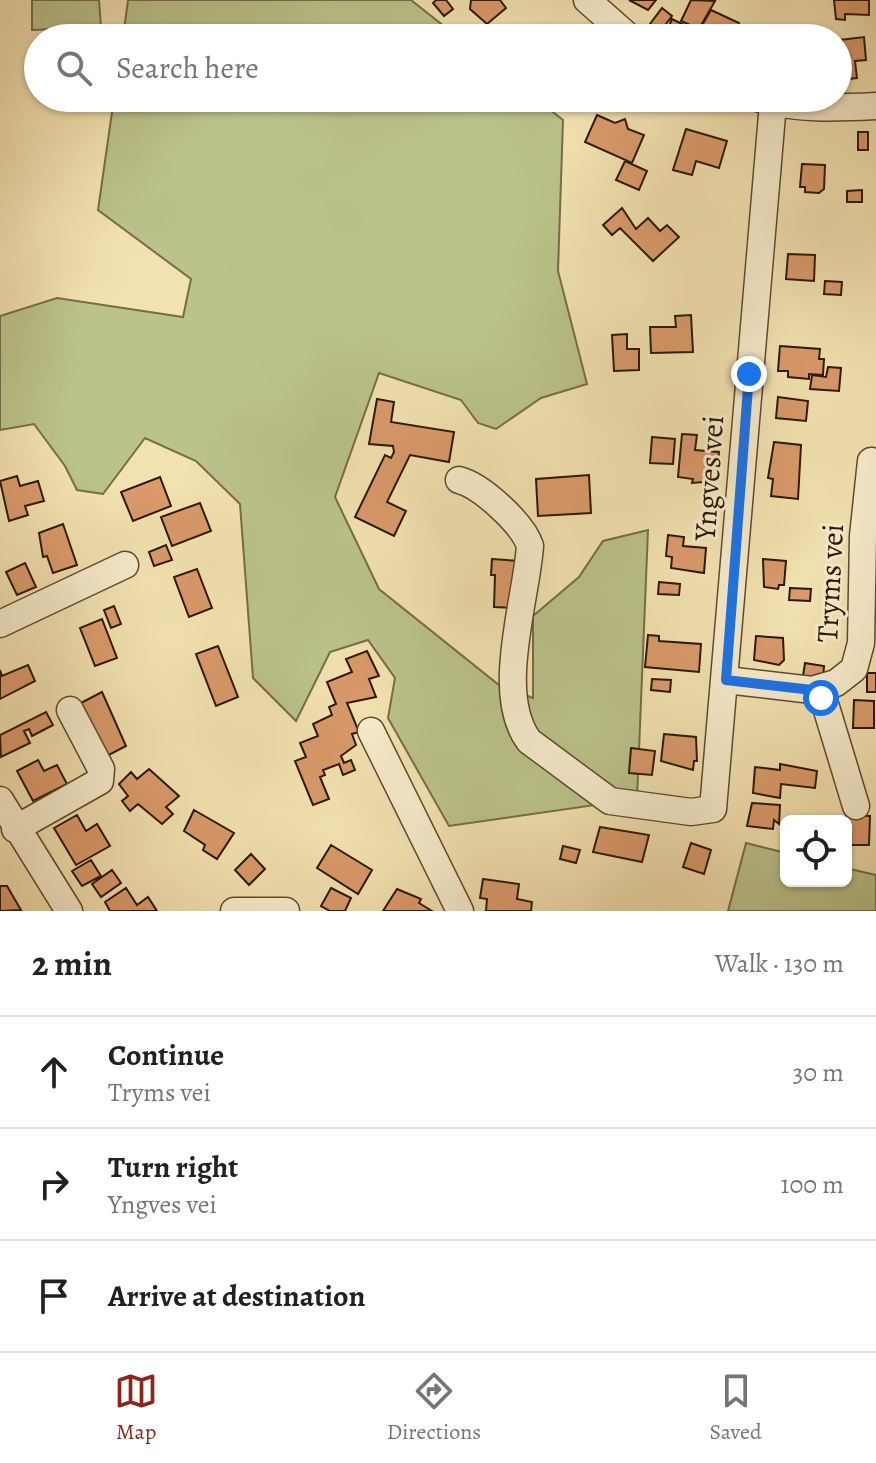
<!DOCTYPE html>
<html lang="en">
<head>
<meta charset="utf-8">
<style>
  body { margin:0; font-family:Alegreya,serif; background:#f6f6f6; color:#202124 }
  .controls { position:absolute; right:24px; bottom:24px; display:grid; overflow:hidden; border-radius:12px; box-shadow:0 2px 6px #0004 }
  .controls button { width:72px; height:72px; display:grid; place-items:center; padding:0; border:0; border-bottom:2px solid #e0e0e0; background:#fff; color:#202124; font:40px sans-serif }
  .stop { position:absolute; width:24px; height:24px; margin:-18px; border:6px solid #1a73e8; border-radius:50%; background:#fff }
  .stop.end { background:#1a73e8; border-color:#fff; box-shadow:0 2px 8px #0008 }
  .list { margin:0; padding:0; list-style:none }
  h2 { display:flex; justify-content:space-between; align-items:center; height:104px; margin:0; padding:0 32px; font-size:34px }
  h2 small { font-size:26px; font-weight:400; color:#757577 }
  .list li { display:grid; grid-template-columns:52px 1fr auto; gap:24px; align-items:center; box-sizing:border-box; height:112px; padding:0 32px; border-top:2px solid #e0e0e0 }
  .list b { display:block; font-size:30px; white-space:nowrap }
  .list p { margin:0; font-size:26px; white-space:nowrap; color:#757577 }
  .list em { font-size:26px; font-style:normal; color:#757577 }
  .icon { flex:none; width:44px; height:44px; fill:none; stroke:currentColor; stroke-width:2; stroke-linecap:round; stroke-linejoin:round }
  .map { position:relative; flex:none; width:876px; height:911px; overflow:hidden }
  .search { position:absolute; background:#fff; box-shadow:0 2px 6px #0004; left:24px; right:24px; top:24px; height:88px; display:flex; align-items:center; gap:20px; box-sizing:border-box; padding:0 28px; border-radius:44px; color:#757577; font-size:30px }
  .sheet { height:440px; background:#fff }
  nav { display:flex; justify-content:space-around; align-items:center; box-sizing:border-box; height:112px; border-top:2px solid #e0e0e0; background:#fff; font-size:22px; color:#757577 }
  nav a { display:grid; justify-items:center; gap:4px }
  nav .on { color:#8f2418 }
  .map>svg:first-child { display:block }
  .green { fill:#bbc38b; stroke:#746e47; stroke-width:2 }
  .building { fill:#da9a6b; stroke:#2d1803; stroke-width:2 }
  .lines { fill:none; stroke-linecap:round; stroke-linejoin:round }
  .minor-casing { stroke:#5e4a2e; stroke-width:29 }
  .minor { stroke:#f7eccc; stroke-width:26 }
  .route { stroke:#1a73e8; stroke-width:10 }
  .labels { text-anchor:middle; stroke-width:6; stroke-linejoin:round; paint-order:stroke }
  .street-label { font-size:30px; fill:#2d1803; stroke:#f7eccc }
</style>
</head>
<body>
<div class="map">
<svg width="876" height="911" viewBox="0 0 876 911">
  <rect width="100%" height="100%" fill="#f3e2b1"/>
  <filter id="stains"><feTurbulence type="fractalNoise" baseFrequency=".0025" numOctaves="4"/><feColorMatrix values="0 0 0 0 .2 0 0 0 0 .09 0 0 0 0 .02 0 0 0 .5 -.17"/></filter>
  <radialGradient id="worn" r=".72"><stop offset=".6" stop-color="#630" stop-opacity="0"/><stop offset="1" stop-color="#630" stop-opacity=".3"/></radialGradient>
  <path class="green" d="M32,0H99L101,27L32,30Z
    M128,0H411L459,38H123Z
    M114,98H535L563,120L558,271L587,384L541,398L496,429L478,423L461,400L379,373L335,497L379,589L499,685L533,698V616L579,577L603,541L648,530L637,799L449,826L388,718L395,678L368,640L330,652L296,721L253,678L240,504L196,461L145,438L103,494L77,490L65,466L34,424L0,430V316L57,298L183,317L191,279L98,210Z
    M746,843L786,853V881H846V868L876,875V911H728Z"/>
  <path class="building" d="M436,0H446L453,9L444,16L433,3Z
    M471,0H500L506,8L487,24L470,9Z
    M629,0H656L648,10Z
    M691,0L715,1L699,29L681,21Z
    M834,0H869V15L845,14V20L836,19Z
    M662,8L672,16L660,32L650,24Z
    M711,10L739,23L731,38L695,37Z
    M672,19L686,26L681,38L665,36Z
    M864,37L866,60L855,61L857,78L838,80L840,40Z
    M597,115L615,123L625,119L628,129L644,135L632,163L585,142Z
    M686,129L727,141L719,168L696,161L692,175L673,170Z
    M858,132H868V150H858Z
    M625,161L647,171L639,190L616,180Z
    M802,164L825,165L824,189L819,193L805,192V187H800Z
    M862,190V202H847V191Z
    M622,208L636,229L648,218L660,231L667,225L679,237L653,261L620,228L612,235L603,225Z
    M788,254L815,255L814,281L786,279Z
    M825,281L842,282L841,295L824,294Z
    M691,315L693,352L651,353L650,327H676L675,316Z
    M627,334V349H639V370L614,371L612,335Z
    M780,346L820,349L819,359H824L823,375L809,374V379L788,377V371H778Z
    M828,367L841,368L839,391L810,389L812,375L826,377Z
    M778,397L808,401L806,421L776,418Z
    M377,399L394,402L391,422L454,432L449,462L410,455L387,502L406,511L394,536L355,517L385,455L391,458L394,452L393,446L369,444Z
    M682,434L697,435L695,450L719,452L716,481L692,483L693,479L678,477Z
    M652,437L675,439L673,464L650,463Z
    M774,442L801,445L798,499L771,496L773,479L768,478Z
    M589,475L591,513L538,516L536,479Z
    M17,476L20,486L38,481L44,501L25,506L28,515L9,521L0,481Z
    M160,477L171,506L133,521L121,492Z
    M200,503L211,531L172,546L161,517Z
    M63,524L77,565L53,573L47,556L43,557L39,533Z
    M668,535L684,537L683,546L706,548L704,573L671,568L672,557L666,556Z
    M166,545L172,560L154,566L149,552Z
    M492,559L520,561L518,608L494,607L495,575H491Z
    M763,559L786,561L784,585H779L778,589L764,587Z
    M25,563L36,587L17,595L6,572Z
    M197,569L212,608L189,617L174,577Z
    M659,582L680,584L679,595L658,594Z
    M790,588L811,589L810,601L789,600Z
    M114,606L121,624L111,628L104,610Z
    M102,619L117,658L95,666L80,628Z
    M648,635L659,636V641L701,644L699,672L645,667Z
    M756,636L783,638L784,660L779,665L754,660Z
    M218,646L238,697L216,706L196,654Z
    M367,651L379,676L369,679L376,697L347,703L359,732L352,734L356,745L341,756L344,763L351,760L355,770L343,775L339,764L323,770L325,775L320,777L329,799L313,805L295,761L306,757L300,743L318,736L313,724L332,715L329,707L336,704L327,682L352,672L346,659Z
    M805,663L824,666L823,678L803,676Z
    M28,665L35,681L0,699V670L2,676Z
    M867,673H876V692H867Z
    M652,679L671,680L670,692L651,690Z
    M102,692L126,746L105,757L77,705Z
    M854,700L874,701V728H853Z
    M46,712L53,725L32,736L29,729L24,731L30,743L1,757L0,735Z
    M664,734L696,737L697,761H694L693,770L661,761Z
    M631,748L655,751L652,775L629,773Z
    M38,760L44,771L57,765L67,784L33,801L17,771Z
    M780,764L817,771L815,788L781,784L780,798L753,793L755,767L780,770Z
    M149,769L179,796L166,807L173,814L162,824L138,804L130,811L122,801L128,796L119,784L131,772L137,779Z
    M752,803L780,805L779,824L774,820L773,829L747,826Z
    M194,810L234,833L217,859L203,850L205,845L184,831Z
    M77,815L86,831L97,824L110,846L76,865L54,828Z
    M846,815L870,816L869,845H846Z
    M600,827L649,835L642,862L593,852Z
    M691,843L711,850L704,874L683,867Z
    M331,845L372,870L358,894L317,868Z
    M563,846L580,850L576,863L560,859Z
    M251,854L265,869L249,885L235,870Z
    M91,860L101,876L82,886L72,871Z
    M112,870L121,883L101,897L92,884Z
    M483,879L519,884L517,899L532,902L531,911H486L487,899L480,898Z
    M0,886H7L21,910L0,911Z
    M126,888L137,905L148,897L157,911H110L105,902Z
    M331,888L351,898L345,911H330L321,906Z
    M397,889L421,899L419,903L432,911H383Z"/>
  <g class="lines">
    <g class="minor-casing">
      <path id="minor" d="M587,0L630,38
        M757,98C795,110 837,108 876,106
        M459,480C482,486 523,524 530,546C526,602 494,694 529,741L610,801L691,812L713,809L773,103
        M0,624L125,565
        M726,680L812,690L836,683L854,669L861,643L863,536L871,461
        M812,690L826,707L856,806
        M371,731L460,911
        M0,800L69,911
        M15,829L100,781L101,769L70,710
        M234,911H286"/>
    </g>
    <use href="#minor" class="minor"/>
  </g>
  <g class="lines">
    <path class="route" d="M749,374L726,680L812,690L821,698"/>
  </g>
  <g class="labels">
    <g class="street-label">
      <text transform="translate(709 478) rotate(-86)" y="10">Yngves vei</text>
      <text transform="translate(830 583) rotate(-87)" y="10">Tryms vei</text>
    </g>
  </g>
  <rect width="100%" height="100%" filter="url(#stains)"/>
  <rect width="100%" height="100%" fill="url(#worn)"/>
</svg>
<div class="controls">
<button><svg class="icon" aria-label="locate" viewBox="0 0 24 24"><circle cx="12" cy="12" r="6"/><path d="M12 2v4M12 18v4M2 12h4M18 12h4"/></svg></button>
</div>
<div class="stop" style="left:821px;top:698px"></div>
<div class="stop end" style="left:749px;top:374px"></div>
<div class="search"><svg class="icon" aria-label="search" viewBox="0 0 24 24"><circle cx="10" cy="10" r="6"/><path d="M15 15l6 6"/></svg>Search here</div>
</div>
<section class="sheet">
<h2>2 min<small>Walk · 130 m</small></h2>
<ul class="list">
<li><svg class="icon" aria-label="ahead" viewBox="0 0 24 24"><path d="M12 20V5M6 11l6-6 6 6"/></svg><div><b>Continue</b><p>Tryms vei</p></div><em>30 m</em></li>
<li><svg class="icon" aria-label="right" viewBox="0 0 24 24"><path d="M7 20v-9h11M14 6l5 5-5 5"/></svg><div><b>Turn right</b><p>Yngves vei</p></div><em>100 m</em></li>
<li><svg class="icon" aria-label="arrive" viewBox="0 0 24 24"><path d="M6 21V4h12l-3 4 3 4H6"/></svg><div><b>Arrive at destination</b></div></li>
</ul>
</section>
<nav>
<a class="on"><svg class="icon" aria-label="map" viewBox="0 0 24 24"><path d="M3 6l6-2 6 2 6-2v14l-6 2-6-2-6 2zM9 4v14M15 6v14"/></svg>Map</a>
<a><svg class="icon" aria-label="directions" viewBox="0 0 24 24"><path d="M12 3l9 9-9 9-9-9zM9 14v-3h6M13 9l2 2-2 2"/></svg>Directions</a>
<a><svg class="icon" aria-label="saved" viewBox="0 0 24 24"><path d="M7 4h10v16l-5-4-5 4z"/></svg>Saved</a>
</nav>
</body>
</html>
